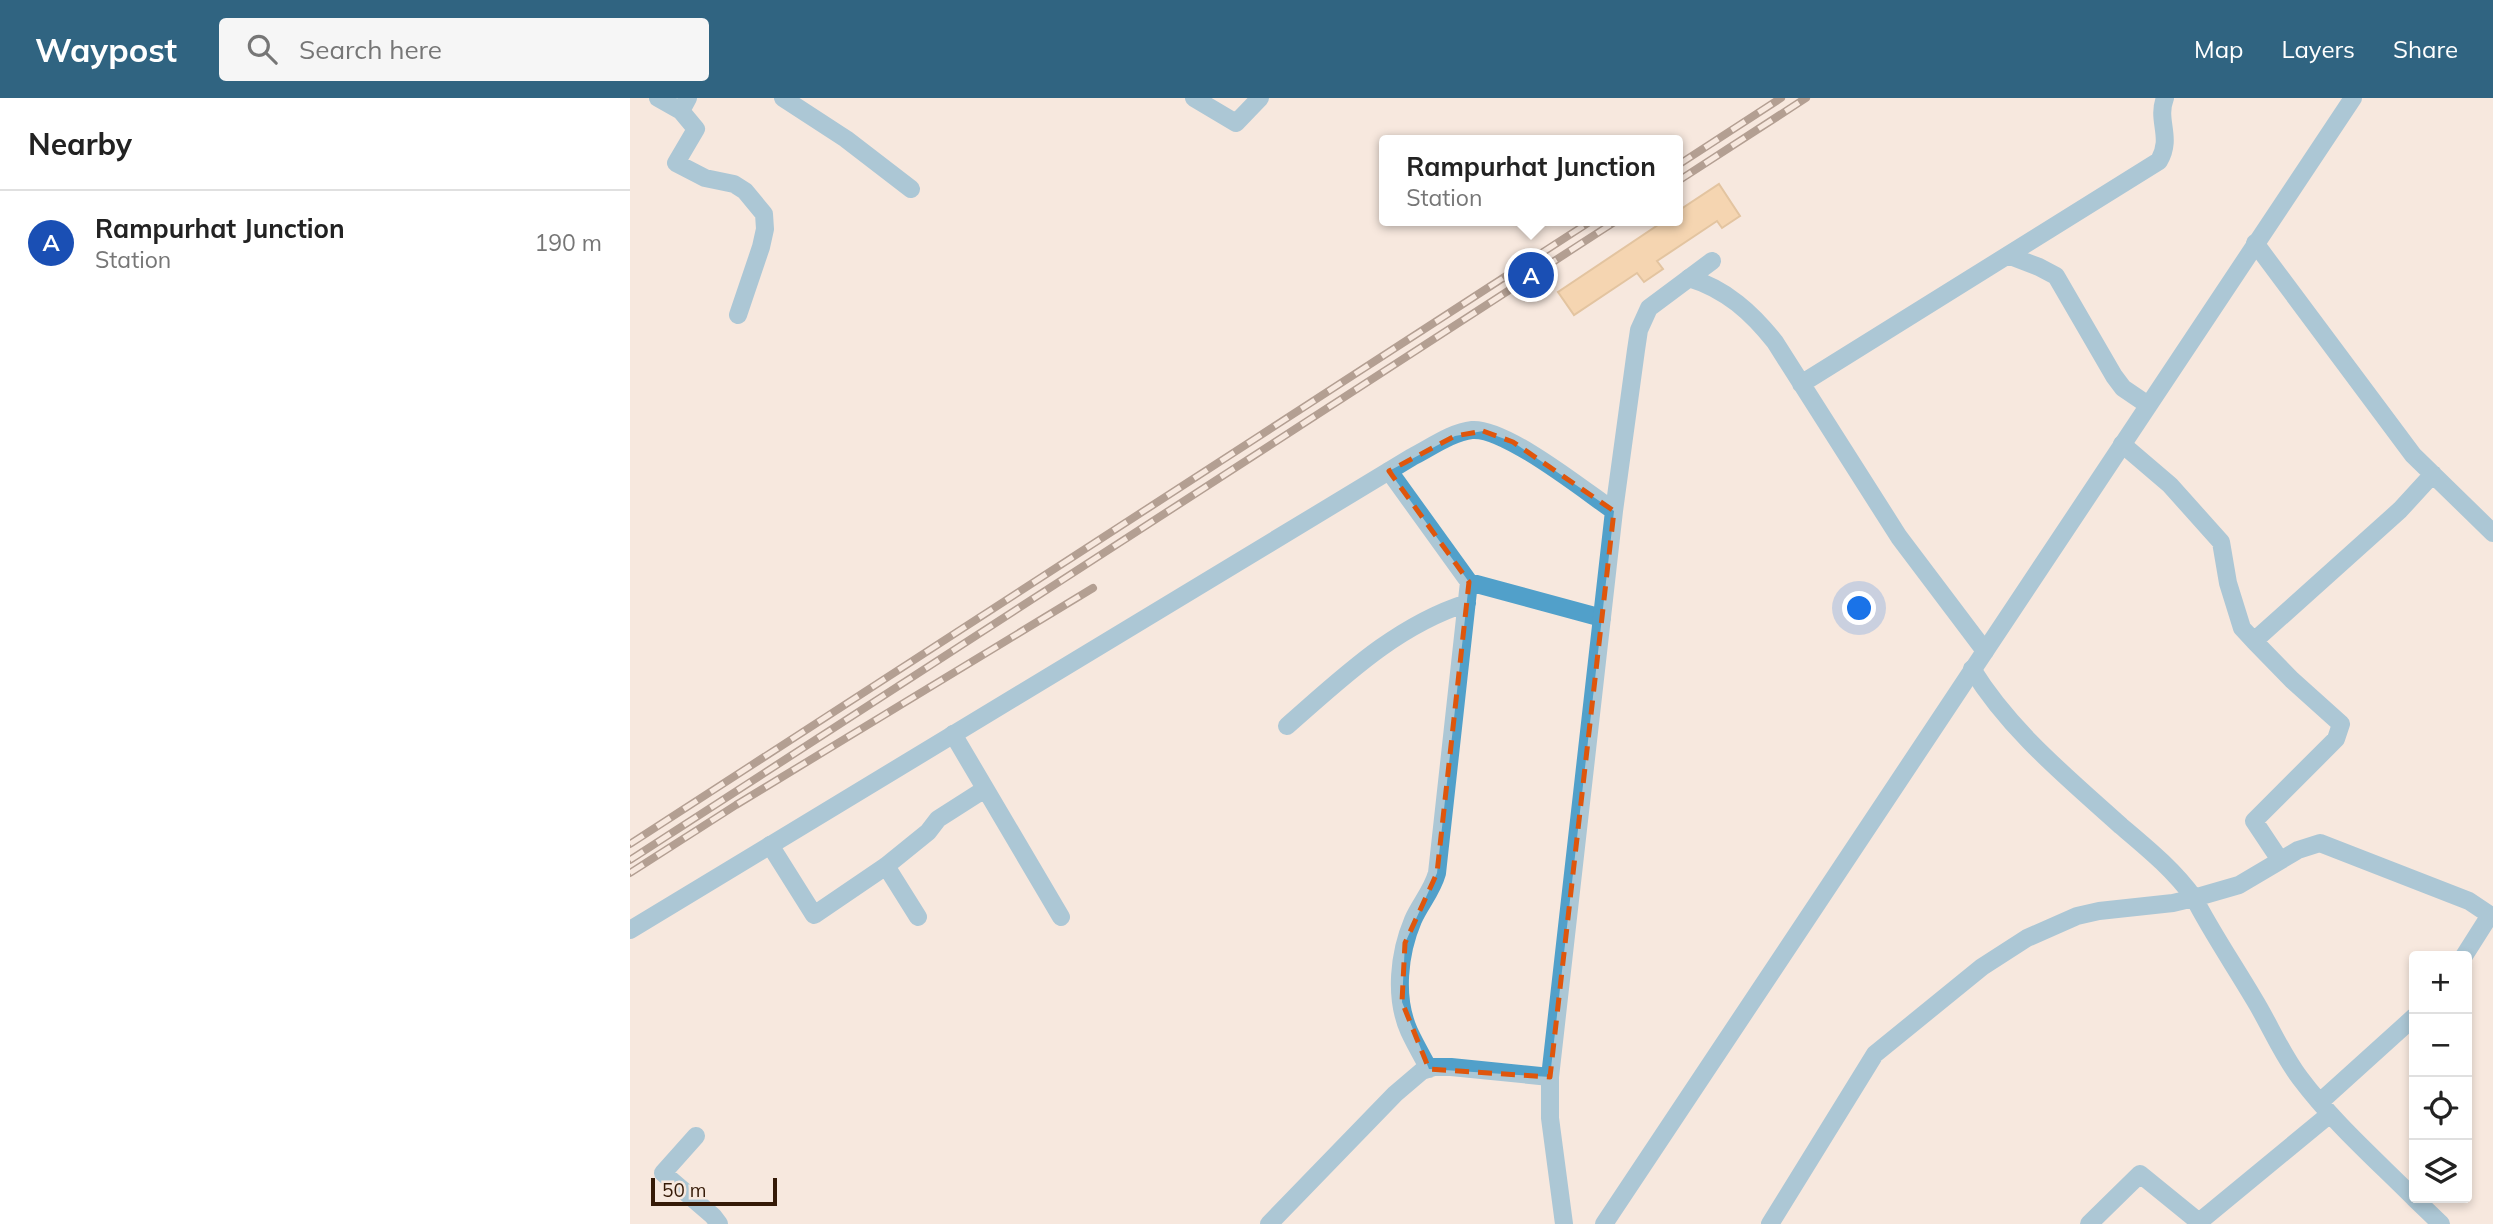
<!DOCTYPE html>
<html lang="en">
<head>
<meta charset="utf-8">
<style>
  body { margin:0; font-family:Mulish,sans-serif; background:#f6f6f6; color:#222 }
  .controls { position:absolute; right:21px; bottom:21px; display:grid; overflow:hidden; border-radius:7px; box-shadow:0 4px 10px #0003 }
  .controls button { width:63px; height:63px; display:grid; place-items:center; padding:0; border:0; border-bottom:2px solid #e0e0e0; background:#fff; color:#222; font:35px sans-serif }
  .scale { position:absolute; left:21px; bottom:18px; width:126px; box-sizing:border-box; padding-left:7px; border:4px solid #351a07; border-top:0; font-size:19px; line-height:24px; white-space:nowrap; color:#351a07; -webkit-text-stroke:5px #f7e8de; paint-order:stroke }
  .you { position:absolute; left:1230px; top:511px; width:24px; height:24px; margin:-18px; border:5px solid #fff; border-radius:50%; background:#1a73e8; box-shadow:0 0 0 10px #1a73e833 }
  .badge { display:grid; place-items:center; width:46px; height:46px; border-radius:50%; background:#306481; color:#fff; font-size:23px; font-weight:700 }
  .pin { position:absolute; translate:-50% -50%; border:4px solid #fff; box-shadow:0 2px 7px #0006 }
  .popup { position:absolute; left:749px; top:37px; width:304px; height:91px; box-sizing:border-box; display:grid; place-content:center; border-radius:7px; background:#fff; filter:drop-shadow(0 2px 5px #0005); font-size:23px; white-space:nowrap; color:#767676 }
  .popup b { font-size:26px; color:#222 }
  .popup::after { content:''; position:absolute; left:50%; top:100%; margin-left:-14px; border:14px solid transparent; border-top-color:#fff }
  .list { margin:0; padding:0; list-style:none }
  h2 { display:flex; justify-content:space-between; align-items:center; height:91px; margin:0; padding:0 28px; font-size:30px }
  h2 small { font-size:23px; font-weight:400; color:#767676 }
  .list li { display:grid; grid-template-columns:46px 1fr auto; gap:21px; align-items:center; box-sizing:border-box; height:105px; padding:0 28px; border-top:2px solid #e0e0e0 }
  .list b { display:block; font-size:26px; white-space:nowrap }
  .list p { margin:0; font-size:23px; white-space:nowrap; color:#767676 }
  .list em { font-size:23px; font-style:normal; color:#767676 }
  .icon { flex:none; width:38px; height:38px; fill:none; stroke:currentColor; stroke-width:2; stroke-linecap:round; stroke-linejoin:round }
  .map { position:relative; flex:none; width:1863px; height:1126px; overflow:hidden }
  header { display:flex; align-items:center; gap:42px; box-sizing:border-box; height:98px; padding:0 35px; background:#306481; color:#fff }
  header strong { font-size:33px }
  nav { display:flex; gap:38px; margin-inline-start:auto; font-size:24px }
  .search { width:490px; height:63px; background:#f6f6f6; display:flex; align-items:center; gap:18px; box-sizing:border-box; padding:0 24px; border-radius:7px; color:#767676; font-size:26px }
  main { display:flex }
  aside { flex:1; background:#fff }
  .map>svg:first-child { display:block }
  .building { fill:#f1bf7a; stroke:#c99954; stroke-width:2 }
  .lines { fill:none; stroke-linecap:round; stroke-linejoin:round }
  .minor { stroke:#51a0ca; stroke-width:18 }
  .tertiary { stroke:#51a0ca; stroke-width:18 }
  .rail-casing { stroke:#604736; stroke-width:8 }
  .rail { stroke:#f7e8de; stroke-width:5; stroke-dasharray:16; stroke-linecap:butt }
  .marked { fill:none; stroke:#df560c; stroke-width:5; stroke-dasharray:14 9; stroke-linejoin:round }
</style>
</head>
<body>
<header>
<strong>Waypost</strong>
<div class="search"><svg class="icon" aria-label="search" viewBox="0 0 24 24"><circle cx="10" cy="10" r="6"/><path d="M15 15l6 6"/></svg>Search here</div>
<nav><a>Map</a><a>Layers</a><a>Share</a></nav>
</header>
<main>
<aside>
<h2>Nearby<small></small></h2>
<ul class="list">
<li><span class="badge" style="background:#1a4fb4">A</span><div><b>Rampurhat Junction</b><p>Station</p></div><em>190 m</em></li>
</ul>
</aside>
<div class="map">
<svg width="1863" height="1126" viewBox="0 0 1863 1126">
  <rect width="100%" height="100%" fill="#f7e8de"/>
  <path class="building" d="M1089,86L1110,118L1092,130L1087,123L1027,163L1033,171L1014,184L1007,175L944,217L928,194L1034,123H1048V113Z"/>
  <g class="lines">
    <path class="minor" d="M28,0L51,13L58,0
      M153,0L216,41L281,91
      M564,0L606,25L630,0
      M51,13L66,31L46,65L75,80L104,86L115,93L134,116L135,131L131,149L108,217
      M1625,145L1783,357L1863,435
      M1378,157L1409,169L1426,178L1484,278L1493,290L1518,307
      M1059,180C1096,191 1122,215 1145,244L1269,439L1355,553
      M1171,286L1529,63C1543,39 1526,23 1535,0
      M1492,346L1540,387L1591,444L1598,485L1612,530L1624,543L1770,412L1803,376
      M759,373L839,484L972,520
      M1624,543L1662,582L1711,626L1706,641L1624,723L1650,762
      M1342,571C1380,633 1438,680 1491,728C1517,750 1544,772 1564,800L1609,787L1668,752L1690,745L1839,803L1863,819
      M657,628C712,580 765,528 837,505
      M323,636L431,819
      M140,747L184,817L256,768L298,734L308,721L355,691
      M256,768L288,819
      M1834,858L1860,817
      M799,971C792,958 785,946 779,933C764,899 769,855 783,822C790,806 802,793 807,775L839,484
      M1690,1004L1784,919
      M66,1038L33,1075L83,1118L89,1126
      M1784,1100L1811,1126
      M639,1126L765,996L792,973L804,969H821L920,979
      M1140,1126L1245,956L1352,869L1397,840L1447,818L1469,813L1543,805L1564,800C1582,835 1604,867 1624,901C1640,927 1651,955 1670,980C1703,1024 1745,1061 1784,1100
      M1459,1126L1510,1076L1569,1124L1700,1016"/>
    <path class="tertiary" d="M0,832L782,359C800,350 822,334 842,332C875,329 955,393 984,413
      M934,1126L920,1020V979L984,413L1006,252L1009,232L1019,210L1082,163
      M974,1126L1723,0"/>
    <g class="rail-casing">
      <path id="rail" d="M1048,67L1151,0
        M1048,83L1176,0
        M0,746L961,123
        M0,762L986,123
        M0,775L106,707L463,490"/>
    </g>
    <use href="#rail" class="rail"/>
  </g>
  <path d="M0 0H1863V1126H0ZM853,333L883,344L984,413L920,979L799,971L772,904L775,845L807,775L839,484L759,373L825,338Z" fill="#f7e8de" fill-opacity=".55" fill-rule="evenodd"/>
  <path class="marked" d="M853,333L883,344L984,413L920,979L799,971L772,904L775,845L807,775L839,484L759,373L825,338Z"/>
</svg>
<div class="controls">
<button>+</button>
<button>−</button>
<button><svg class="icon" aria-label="locate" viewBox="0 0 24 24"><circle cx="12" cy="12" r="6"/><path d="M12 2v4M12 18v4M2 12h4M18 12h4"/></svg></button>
<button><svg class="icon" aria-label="layers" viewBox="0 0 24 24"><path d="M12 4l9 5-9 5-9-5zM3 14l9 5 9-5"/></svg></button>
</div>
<div class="scale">50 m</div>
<div class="you"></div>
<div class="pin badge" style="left:901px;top:177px;background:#1a4fb4">A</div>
<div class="popup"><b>Rampurhat Junction</b>Station</div>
</div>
</main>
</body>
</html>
